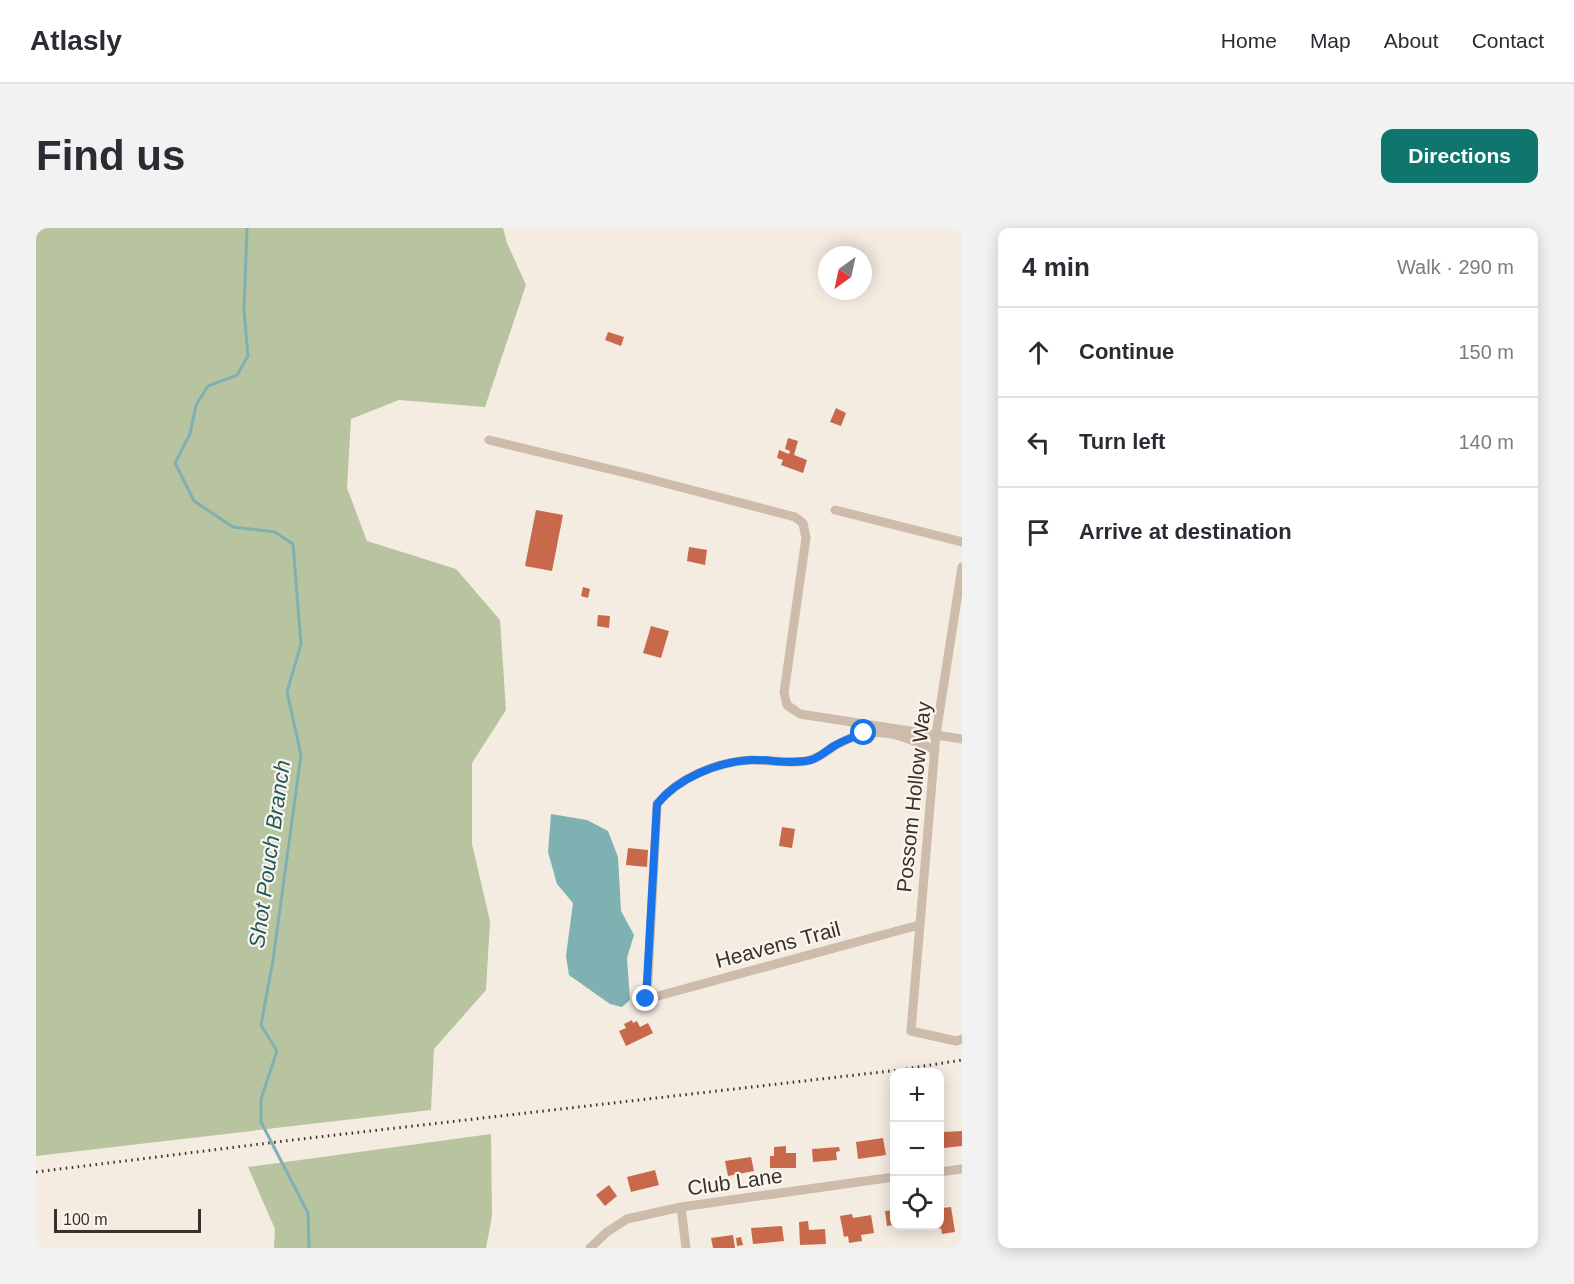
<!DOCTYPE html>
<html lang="en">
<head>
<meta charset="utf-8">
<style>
  body { margin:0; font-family:Helvetica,sans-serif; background:#f2f2f3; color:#2b2b33 }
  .controls { position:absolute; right:18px; bottom:18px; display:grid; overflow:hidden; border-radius:12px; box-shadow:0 3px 15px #0003 }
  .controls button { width:54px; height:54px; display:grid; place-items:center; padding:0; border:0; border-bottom:2px solid #e1e1e2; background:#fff; color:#2b2b33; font:30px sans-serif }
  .compass { position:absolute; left:782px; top:18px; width:54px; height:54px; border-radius:50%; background:#fff; box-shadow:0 3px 15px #0003; rotate:213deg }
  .scale { position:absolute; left:18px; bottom:15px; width:147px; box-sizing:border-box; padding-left:6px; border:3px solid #3b302b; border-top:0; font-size:16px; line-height:21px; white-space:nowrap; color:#3b302b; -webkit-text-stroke:4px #fbf5ee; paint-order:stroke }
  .stop { position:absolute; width:18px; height:18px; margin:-14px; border:4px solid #1a73e8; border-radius:50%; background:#fff }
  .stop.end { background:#1a73e8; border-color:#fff; box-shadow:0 2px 6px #0008 }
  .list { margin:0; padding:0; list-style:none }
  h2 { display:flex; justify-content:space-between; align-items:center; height:78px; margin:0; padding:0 24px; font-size:26px }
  h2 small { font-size:20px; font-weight:400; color:#7c7c81 }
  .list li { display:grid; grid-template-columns:39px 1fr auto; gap:18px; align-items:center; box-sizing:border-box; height:90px; padding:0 24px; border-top:2px solid #e1e1e2 }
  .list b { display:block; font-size:22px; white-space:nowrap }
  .list em { font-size:20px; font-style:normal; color:#7c7c81 }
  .icon { flex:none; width:33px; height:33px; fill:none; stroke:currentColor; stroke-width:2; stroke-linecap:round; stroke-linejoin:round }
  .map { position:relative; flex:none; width:926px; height:1020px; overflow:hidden; border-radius:12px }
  header { display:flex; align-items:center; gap:36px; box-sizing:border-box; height:84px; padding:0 30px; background:#fff; border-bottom:2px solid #e1e1e2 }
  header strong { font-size:28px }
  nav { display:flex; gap:33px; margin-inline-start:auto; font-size:21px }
  .intro { display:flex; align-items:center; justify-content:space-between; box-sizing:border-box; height:144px; padding:0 36px }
  h1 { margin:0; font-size:42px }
  .button { padding:15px 27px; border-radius:12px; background:#0f766e; color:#fff; font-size:21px; font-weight:700 }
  main { display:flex; gap:36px; padding:0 36px }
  aside { flex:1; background:#fff; border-radius:12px; box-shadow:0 3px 15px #0003 }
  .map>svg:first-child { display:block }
  .green { fill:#b8c4a0 }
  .water { fill:#7fb0b2 }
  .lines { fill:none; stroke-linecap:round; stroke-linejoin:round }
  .stream { stroke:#7fb0b2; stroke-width:3 }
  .building { fill:#c8694b }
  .minor { stroke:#cdbbac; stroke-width:9 }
  .rail { stroke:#3b302b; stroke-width:3; stroke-dasharray:1.5 4.5; stroke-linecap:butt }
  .route { stroke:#1a73e8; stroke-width:8 }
  .labels { text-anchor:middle; stroke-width:4.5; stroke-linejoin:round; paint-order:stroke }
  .street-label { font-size:21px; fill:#3b302b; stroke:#fbf5ee }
  .water-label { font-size:22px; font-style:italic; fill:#1f5a5e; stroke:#fbf5ee }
</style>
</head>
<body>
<header>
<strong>Atlasly</strong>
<nav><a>Home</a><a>Map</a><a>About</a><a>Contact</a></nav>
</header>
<div class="intro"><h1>Find us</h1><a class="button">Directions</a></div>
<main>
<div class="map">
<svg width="926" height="1020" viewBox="0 0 926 1020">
  <rect width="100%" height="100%" fill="#f4ebe1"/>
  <path class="green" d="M0,0H467L471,15L490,57L449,179L363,172L315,191L311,260L331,313L420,341L464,392L470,482L436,535V616L454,693L450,762L398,821L395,882L0,928Z
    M455,906L456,988L450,1020H238L239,1001L212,939Z"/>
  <path class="water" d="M515,586L551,592L572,603L582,629L585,683L598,707L591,730L594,772L586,779L574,776L533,747L530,728L537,675L521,656L512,624Z"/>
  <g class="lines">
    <path class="stream" d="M211,0L208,82L212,128L201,147L172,158L160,177L154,206L139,235L158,273L197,299L239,304L257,316L265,416L251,464L265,527L237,732L225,797L241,823L225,871V894L272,985L273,1020"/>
  </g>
  <path class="building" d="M572,104L588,109L585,118L569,112Z
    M800,180L810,185L805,198L794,194Z
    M752,210L762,213L758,227L771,232L767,245L745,237L747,232L741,230L743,222L753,226L754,223L749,221Z
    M500,282L527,287L516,343L489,338Z
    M653,319L671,322L669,337L651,333Z
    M547,359L554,361L552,370L545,368Z
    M562,387L574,388L573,400L561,398Z
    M615,398L633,403L625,430L607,425Z
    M746,599L759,601L756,620L743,618Z
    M592,620L612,622L611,639L590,637Z
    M596,792L597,795L601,793L604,799L612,795L617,805L590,818L583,803L590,800L588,796Z
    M926,903V918L908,920L907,904Z
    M847,910L850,927L822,931L820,914Z
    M750,918V925H760V940H734V928H738V919Z
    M803,919L804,923L800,924L801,932L777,934L776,921Z
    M715,929L718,943L692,948L689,933Z
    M619,942L623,957L595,964L591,949Z
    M573,957L581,968L569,978L560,967Z
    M903,974L906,980L915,979L919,1004L906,1006L905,1000L894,1002L893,998H903Z
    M858,982V997L851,998L849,983Z
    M816,986L817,990L835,987L838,1005L825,1007L826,1013L813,1015L812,1008L808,1009L804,988Z
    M772,993L773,1002L789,1001L790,1016L764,1017L763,994Z
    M746,998L748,1013L717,1016L715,1000Z
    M697,1007L699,1020H677L675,1010Z
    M705,1009L707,1017L701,1018L700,1010Z"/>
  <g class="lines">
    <path class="minor" d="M453,212L598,247L759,289L767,295L770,310L748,465L751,477L764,486L926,511
      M799,282L926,314
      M926,339L900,506L875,803L920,813L926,811
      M883,697L611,771L621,576C642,550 680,534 714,532C733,532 752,536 770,533C783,531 791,522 802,516C840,495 862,506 899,522
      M903,944L926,941
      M645,979L650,1020
      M554,1020L571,1004L591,991L645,979L858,949"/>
    <path class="rail" d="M0,944L265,911L863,842L926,832"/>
  </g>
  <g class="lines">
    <path class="route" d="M610,771L621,576C642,550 681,534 715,532C734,531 755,537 775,532C784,529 790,523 798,518C808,512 818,509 828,505"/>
  </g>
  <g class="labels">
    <g class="street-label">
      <text transform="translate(878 569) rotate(-84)" y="7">Possom Hollow Way</text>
      <text transform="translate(742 717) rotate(-15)" y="7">Heavens Trail</text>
      <text transform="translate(699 954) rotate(-8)" y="7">Club Lane</text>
    </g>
    <g class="water-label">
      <text transform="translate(233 626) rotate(-82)" y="8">Shot Pouch Branch</text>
    </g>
  </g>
</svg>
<div class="controls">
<button>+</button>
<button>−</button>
<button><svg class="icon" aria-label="locate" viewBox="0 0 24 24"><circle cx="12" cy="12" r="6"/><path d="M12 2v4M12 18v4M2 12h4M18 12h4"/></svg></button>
</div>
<svg class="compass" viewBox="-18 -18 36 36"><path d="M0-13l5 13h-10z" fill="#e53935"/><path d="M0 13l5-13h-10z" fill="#7c7c81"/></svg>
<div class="scale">100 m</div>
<div class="stop" style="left:828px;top:505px"></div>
<div class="stop end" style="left:610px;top:771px"></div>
</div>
<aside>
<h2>4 min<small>Walk · 290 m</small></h2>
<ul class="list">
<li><svg class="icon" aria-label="ahead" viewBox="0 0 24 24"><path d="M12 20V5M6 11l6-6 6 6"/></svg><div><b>Continue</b></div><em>150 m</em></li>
<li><svg class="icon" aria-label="left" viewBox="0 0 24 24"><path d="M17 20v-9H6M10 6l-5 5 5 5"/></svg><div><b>Turn left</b></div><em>140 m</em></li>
<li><svg class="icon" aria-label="arrive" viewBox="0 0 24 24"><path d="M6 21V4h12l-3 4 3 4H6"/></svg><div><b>Arrive at destination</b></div></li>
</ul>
</aside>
</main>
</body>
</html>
